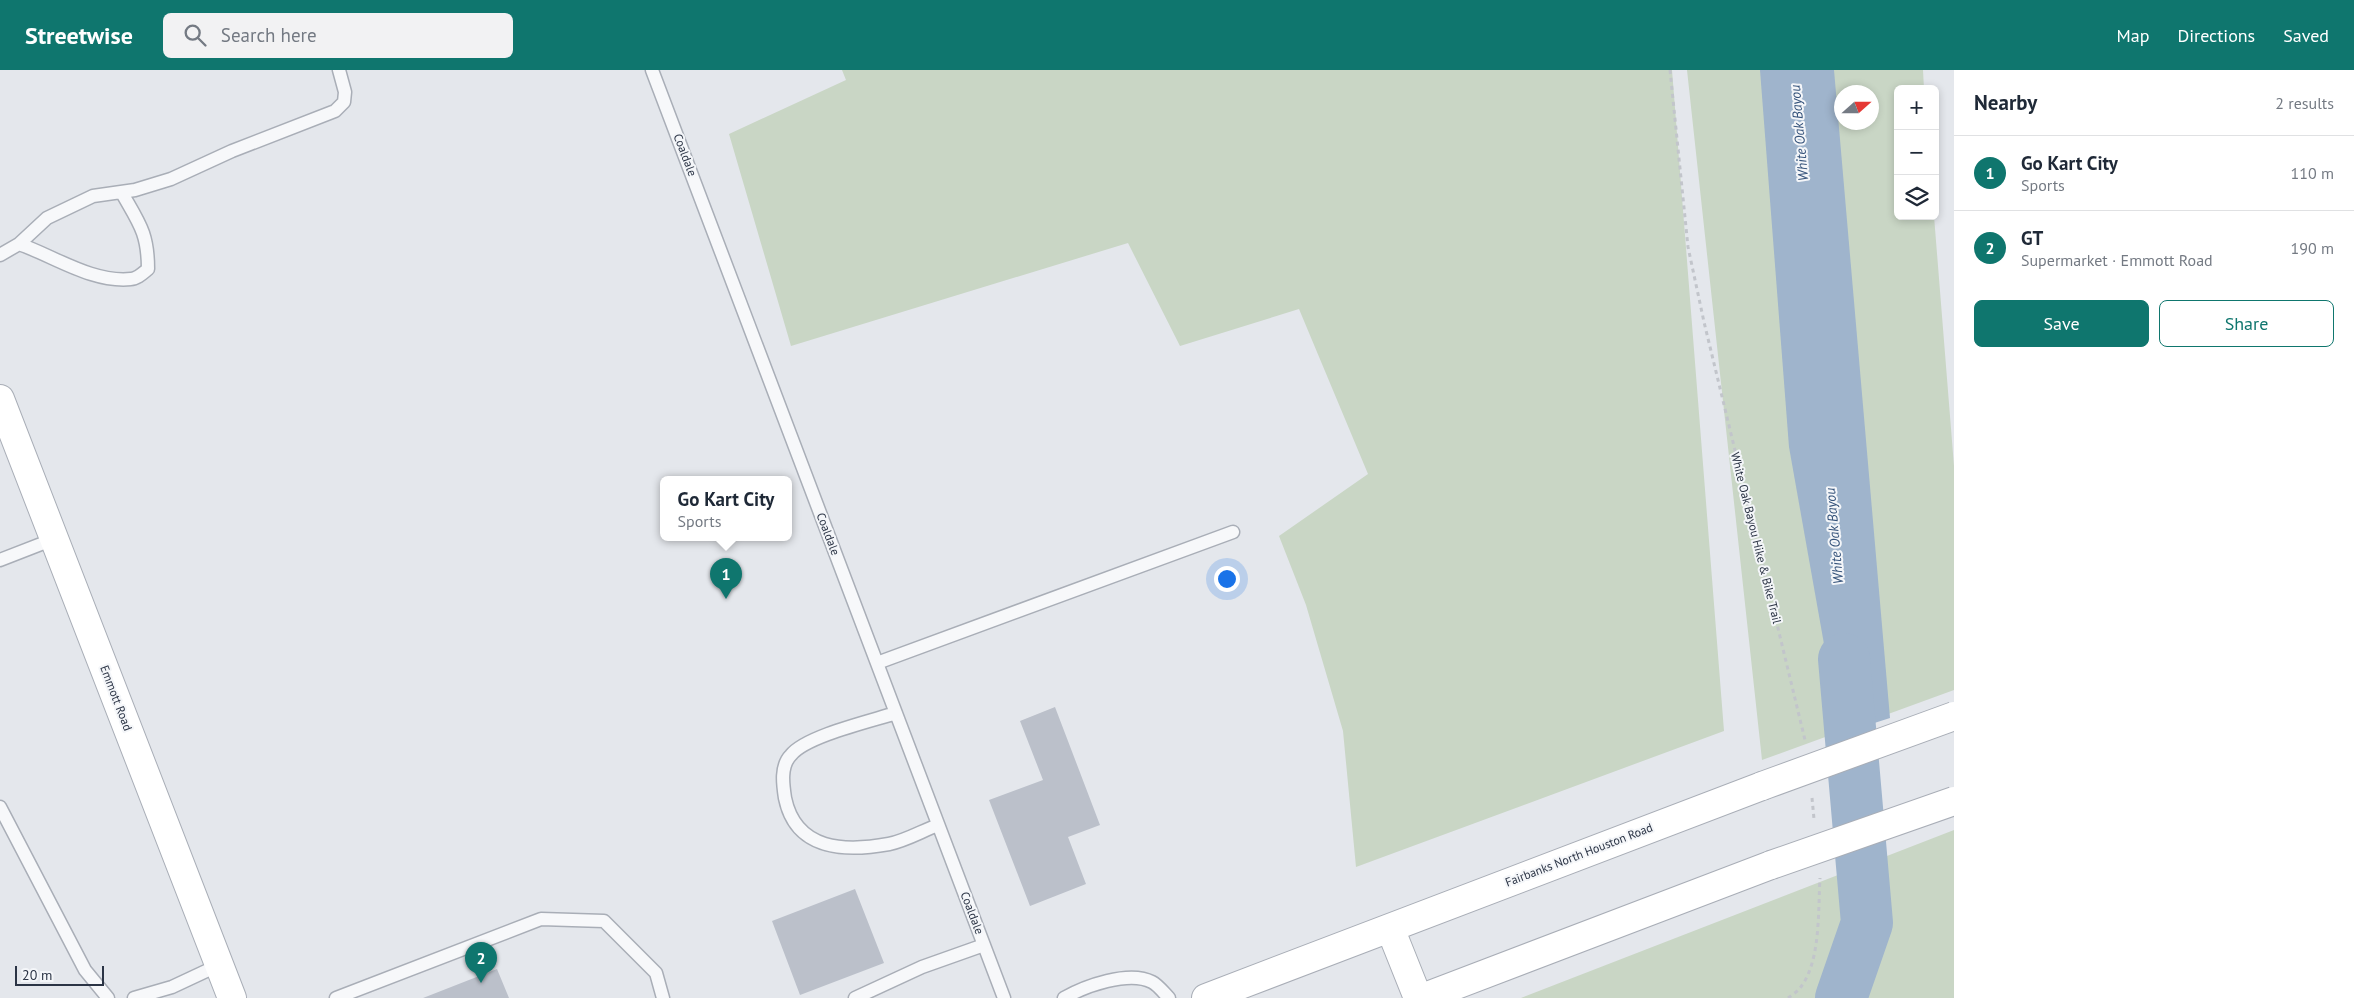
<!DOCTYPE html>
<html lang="en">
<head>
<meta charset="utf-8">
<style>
  body { margin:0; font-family:"PT Sans",sans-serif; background:#f2f2f3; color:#1f2937 }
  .controls { position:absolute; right:15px; top:15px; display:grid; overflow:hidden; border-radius:8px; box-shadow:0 2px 8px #0003 }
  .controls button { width:45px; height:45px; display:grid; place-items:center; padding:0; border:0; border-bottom:1px solid #e0e1e3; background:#fff; color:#1f2937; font:25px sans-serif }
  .compass { position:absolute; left:1834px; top:15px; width:45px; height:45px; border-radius:50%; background:#fff; box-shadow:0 2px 8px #0003; rotate:69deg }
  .scale { position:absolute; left:15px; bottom:12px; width:89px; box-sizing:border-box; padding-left:5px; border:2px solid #2b3445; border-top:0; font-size:14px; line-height:18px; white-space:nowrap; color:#2b3445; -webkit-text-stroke:4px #f4f6f9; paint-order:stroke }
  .you { position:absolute; left:1226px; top:508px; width:18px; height:18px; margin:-12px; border:4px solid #fff; border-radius:50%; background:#1a73e8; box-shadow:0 0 0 8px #1a73e833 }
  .badge { display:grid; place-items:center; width:32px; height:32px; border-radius:50%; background:#0f766e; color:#fff; font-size:16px; font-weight:700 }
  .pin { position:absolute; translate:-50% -41px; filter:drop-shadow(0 1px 2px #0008) }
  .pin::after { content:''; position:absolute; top:26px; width:18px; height:15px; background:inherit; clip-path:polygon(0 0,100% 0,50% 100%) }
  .popup { position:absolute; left:660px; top:406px; width:132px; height:65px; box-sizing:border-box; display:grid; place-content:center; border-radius:8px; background:#fff; filter:drop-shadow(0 1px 4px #0005); font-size:16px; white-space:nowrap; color:#747a83 }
  .popup b { font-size:19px; color:#1f2937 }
  .popup::after { content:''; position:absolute; left:50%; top:100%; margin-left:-10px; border:10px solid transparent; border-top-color:#fff }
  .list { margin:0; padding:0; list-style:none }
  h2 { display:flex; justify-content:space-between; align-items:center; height:65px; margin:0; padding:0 20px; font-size:21px }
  h2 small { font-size:16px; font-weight:400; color:#747a83 }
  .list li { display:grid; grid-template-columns:32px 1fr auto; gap:15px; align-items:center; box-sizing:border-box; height:75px; padding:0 20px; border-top:1px solid #e0e1e3 }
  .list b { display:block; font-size:19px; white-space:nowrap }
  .list p { margin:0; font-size:16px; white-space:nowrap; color:#747a83 }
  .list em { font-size:16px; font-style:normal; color:#747a83 }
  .actions { display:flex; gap:10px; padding:15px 20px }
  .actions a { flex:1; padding:11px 0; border:1px solid #0f766e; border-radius:8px; text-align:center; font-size:18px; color:#0f766e }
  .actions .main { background:#0f766e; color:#fff }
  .icon { flex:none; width:28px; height:28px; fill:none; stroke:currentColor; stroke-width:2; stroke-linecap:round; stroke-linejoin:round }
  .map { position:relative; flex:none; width:1954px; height:928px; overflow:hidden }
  header { display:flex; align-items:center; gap:30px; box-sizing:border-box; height:70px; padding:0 25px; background:#0f766e; color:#fff }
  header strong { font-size:24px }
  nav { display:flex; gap:28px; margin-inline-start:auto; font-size:18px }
  .search { width:350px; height:45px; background:#f2f2f3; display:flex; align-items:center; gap:12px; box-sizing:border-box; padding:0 18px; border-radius:8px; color:#747a83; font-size:19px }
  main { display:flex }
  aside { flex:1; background:#fff }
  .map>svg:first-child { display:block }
  .green { fill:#c9d6c5; fill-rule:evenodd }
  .water { fill:#9fb4cc }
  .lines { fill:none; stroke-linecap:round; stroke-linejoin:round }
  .river { stroke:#9fb4cc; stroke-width:52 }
  .building { fill:#bbc0ca }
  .lane-casing { stroke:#a9aeb7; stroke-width:15 }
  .secondary-casing { stroke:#a9aeb7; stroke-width:30 }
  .path { stroke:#c2c5cb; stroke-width:3; stroke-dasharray:4 4; stroke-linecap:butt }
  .lane { stroke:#f7f8fa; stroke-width:12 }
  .secondary { stroke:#fff; stroke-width:28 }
  .secondary-bridge-casing { stroke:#a9aeb7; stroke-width:30; stroke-linecap:butt }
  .secondary-bridge { stroke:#fff; stroke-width:28 }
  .labels { text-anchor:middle; stroke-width:4; stroke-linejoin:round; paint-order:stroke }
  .street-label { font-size:12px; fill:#2b3445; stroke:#f4f6f9 }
  .water-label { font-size:14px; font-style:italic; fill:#34527a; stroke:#f4f6f9 }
</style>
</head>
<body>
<header>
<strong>Streetwise</strong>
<div class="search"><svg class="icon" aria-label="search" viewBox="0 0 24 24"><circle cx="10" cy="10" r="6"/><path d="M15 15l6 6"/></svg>Search here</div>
<nav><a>Map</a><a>Directions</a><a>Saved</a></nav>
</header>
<main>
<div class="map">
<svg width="1954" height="928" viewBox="0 0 1954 928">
  <rect width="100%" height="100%" fill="#e4e7ec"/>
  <path class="green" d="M842,0H1672L1724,661L1356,797L1343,661L1306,535L1279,466L1368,404L1299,239L1180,276L1128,173L791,276L729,64L846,10Z
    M1687,0H1923L1924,19H1898V146H1934L1954,396V620L1762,690ZM1842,22H1872V52H1842Z
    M1954,760V928H1521Z"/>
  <path class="water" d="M1760,0H1834L1890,648L1840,664L1789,377Z"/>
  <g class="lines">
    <path class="river" d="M1841,928L1867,853L1844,589"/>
  </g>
  <path class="building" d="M1055,637L1100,755L1068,767L1086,814L1030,836L989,730L1043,710L1020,651Z
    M855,819L884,893L800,925L772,851Z
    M497,899L509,928H423Z"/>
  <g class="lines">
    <g class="lane-casing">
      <path id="lane" d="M652,0L1004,928
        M19,174C54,186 92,213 131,209C137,209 143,203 148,199C148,163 139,153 122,123
        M0,185L19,174L47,148L93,126L135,120L171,109L232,81L335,41L344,32L345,22L339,0
        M0,490L54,469
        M877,593L1233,462
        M896,643C871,651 806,666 791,685C780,696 783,715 785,728C796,781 845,782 889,774C905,771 922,761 938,755
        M0,737L85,900L108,928
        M134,928L172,917L219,895
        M336,928L541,849L604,851L656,903L663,928
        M855,928L922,897L984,875
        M1064,928C1085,916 1129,900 1152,912C1158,915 1164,923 1169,928"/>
    </g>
    <g class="secondary-casing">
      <path id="secondary" d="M0,329L232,928
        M1390,858L1418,928
        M1206,928L1762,716
        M1422,928L1771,795"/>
    </g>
    <path class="path" d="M1670,0L1688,177L1704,252L1805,670
      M1812,728L1814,749
      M1788,928C1792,925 1797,922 1800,918C1821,892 1818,840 1820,808"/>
    <use href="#lane" class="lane"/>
    <use href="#secondary" class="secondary"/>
    <g class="secondary-bridge-casing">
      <path id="secondary-bridge" d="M1762,716L1954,646
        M1771,795L1954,731"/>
    </g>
    <use href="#secondary-bridge" class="secondary-bridge"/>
  </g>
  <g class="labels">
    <g class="street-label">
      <text transform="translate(685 85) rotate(69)" y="4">Coaldale</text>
      <text transform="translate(828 464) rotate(69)" y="4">Coaldale</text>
      <text transform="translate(1756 468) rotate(76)" y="4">White Oak Bayou Hike &amp; Bike Trail</text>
      <text transform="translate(116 628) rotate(69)" y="4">Emmott Road</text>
      <text transform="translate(1579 785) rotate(-21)" y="4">Fairbanks North Houston Road</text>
      <text transform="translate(972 843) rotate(69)" y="4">Coaldale</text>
    </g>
    <g class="water-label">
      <text transform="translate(1799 63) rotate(-95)" y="5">White Oak Bayou</text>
      <text transform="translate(1834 466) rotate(-95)" y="5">White Oak Bayou</text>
    </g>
  </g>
</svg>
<div class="controls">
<button>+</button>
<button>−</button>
<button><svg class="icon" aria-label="layers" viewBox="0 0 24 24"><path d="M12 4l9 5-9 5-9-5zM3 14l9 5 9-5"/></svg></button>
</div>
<svg class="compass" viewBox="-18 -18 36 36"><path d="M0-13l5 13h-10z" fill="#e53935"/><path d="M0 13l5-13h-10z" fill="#747a83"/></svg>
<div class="scale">20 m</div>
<div class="you"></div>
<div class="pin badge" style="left:726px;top:529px">1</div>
<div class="popup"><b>Go Kart City</b>Sports</div>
<div class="pin badge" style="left:481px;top:913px">2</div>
</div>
<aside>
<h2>Nearby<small>2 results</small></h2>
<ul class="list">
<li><span class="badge">1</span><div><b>Go Kart City</b><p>Sports</p></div><em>110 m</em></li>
<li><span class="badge">2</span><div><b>GT</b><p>Supermarket · Emmott Road</p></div><em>190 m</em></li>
</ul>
<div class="actions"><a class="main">Save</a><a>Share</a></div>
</aside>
</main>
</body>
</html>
